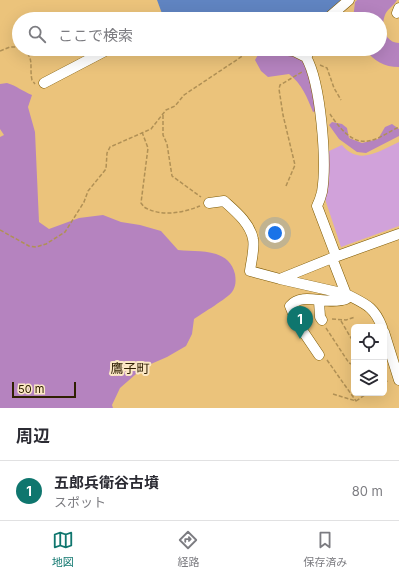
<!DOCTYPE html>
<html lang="ja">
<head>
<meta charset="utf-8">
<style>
  body { margin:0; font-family:Inter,"Noto Sans JP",sans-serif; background:#f7f7f7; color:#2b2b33 }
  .controls { position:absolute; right:12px; bottom:12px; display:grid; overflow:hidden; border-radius:6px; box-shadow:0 4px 16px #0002 }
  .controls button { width:36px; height:36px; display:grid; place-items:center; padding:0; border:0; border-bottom:1px solid #e1e1e2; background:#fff; color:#2b2b33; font:20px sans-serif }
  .scale { position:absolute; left:12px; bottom:10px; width:64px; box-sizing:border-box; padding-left:4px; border:2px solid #302002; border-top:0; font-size:11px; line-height:14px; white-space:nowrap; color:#302002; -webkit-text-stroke:3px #fbe7c5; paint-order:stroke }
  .you { position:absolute; left:275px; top:233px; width:14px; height:14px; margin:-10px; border:3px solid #fff; border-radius:50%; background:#1a73e8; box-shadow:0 0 0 6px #1a73e833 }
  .badge { display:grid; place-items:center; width:26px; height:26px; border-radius:50%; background:#0f766e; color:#fff; font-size:13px; font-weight:700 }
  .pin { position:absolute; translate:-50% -33px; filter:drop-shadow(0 1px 2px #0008) }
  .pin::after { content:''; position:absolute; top:21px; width:14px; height:12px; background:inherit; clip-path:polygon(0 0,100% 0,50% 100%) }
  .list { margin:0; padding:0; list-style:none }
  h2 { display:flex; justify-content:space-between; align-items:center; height:52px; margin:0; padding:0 16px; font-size:17px }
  h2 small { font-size:13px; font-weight:400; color:#7c7c81 }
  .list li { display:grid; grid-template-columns:26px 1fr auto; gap:12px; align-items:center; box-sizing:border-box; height:60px; padding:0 16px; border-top:1px solid #e1e1e2 }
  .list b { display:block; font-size:15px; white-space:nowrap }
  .list p { margin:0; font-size:13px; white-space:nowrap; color:#7c7c81 }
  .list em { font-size:13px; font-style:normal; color:#7c7c81 }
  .icon { flex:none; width:22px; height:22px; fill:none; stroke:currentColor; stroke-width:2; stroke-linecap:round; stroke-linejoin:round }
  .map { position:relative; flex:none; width:399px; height:408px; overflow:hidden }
  .search { position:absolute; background:#fff; box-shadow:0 4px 16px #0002; left:12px; right:12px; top:12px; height:44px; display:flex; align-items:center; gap:10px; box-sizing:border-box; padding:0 14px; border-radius:22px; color:#7c7c81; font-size:15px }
  .sheet { height:112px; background:#fff }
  nav { display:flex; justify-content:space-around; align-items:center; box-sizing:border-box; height:56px; border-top:1px solid #e1e1e2; background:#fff; font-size:11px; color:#7c7c81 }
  nav a { display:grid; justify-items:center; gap:2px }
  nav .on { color:#0f766e }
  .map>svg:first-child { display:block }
  .green { fill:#d1a2da }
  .forest { fill:#b583bf }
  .water { fill:#6084c1 }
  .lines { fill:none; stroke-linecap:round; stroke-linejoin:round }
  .street-casing { stroke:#7c5800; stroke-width:11 }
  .path { stroke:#b09055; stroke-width:1.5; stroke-dasharray:4 2; stroke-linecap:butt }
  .street { stroke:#fff; stroke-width:10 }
  .labels { text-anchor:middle; stroke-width:4; stroke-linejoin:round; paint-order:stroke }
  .quarter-label { font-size:13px; fill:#302002; stroke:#fbe7c5 }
</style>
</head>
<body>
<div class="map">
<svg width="399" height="408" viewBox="0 0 399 408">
  <rect width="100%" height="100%" fill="#ebc37b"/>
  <path class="green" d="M399,142V226L341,247L325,199L327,152L342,145C359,166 379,151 399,142Z"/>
  <path class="forest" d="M357,0H397C394,6 387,9 385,15C380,27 386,43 399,43V67C384,67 374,61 365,49H380V19H353L355,2Z
    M268,52C276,53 286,52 293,54C312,61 313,94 316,111L313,112C307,97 302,84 289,74L268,77L261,71L255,60L259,53Z
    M7,83C17,86 22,91 32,95L28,107L35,132L39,222L49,229L79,218L103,215L121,222L140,225L161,231L178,250C199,252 229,248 235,274C236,281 236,286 232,292C228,298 201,314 194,319L192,334L186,346L167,357L144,367L120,388L112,405L113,408H0V137L4,135L0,129V84Z
    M332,122L342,124L347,128L349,138L362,143L378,139L385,127L392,124L399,129V136L366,153L357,152L339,139L329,125Z"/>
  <path class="water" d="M157,0H343L320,19H242L228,15L195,19H164Z"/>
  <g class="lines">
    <g class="street-casing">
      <path id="street" d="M397,13L399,8
        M327,19L349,0
        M271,49L294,51L306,57C321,83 327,162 322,192C321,196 319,202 317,206L336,256
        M306,57L311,49
        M44,83L109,49
        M209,203L224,201C235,211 250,223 253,239C255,248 251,262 250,271L280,279L332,258
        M280,279L346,294V299C326,306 303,291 290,306L296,321L319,355
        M319,301L320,317L322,320
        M382,327C374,306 365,304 346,294L332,258L399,234
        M384,332L399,380"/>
    </g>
    <path class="path" d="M23,49C35,58 29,67 32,80L35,84
      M0,51L10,47H19
      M320,65L327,68L334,88L341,100
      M330,114C338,126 351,144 368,141C378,140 390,131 399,127
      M163,115V135L167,144L172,176L201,197
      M142,132L148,148L142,195L141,203L144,207C161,217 182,213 200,206
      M286,186L295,165L283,115L279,89L280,85L302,72
      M0,230L29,246L36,247L46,244L65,232L84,202L88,191L106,169L107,153L110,147L151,129L166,110L175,106L184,95L253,49
      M332,319L346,320L355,317
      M341,321L354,343
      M326,328L349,363L354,365
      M327,360L356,401
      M384,383L389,380
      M333,394L356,401L368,393"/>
    <use href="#street" class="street"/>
  </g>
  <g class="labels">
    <g class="quarter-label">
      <text x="130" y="373">鷹子町</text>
    </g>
  </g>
</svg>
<div class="controls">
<button><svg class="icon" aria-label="locate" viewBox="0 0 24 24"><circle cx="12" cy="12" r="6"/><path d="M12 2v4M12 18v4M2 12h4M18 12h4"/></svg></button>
<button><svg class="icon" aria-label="layers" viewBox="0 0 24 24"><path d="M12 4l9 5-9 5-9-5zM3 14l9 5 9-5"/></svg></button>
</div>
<div class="scale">50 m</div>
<div class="you"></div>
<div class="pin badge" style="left:300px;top:339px">1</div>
<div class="search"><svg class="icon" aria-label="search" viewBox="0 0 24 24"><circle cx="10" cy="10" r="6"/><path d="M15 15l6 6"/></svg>ここで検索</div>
</div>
<section class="sheet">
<h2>周辺<small></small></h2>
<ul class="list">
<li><span class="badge">1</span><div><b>五郎兵衛谷古墳</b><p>スポット</p></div><em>80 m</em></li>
</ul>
</section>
<nav>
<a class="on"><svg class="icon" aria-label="map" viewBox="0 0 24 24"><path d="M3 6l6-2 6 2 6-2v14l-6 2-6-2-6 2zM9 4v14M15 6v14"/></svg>地図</a>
<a><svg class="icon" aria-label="directions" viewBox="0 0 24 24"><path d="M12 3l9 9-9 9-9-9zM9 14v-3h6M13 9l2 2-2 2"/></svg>経路</a>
<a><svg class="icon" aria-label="saved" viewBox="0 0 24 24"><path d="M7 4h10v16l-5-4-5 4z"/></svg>保存済み</a>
</nav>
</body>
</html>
